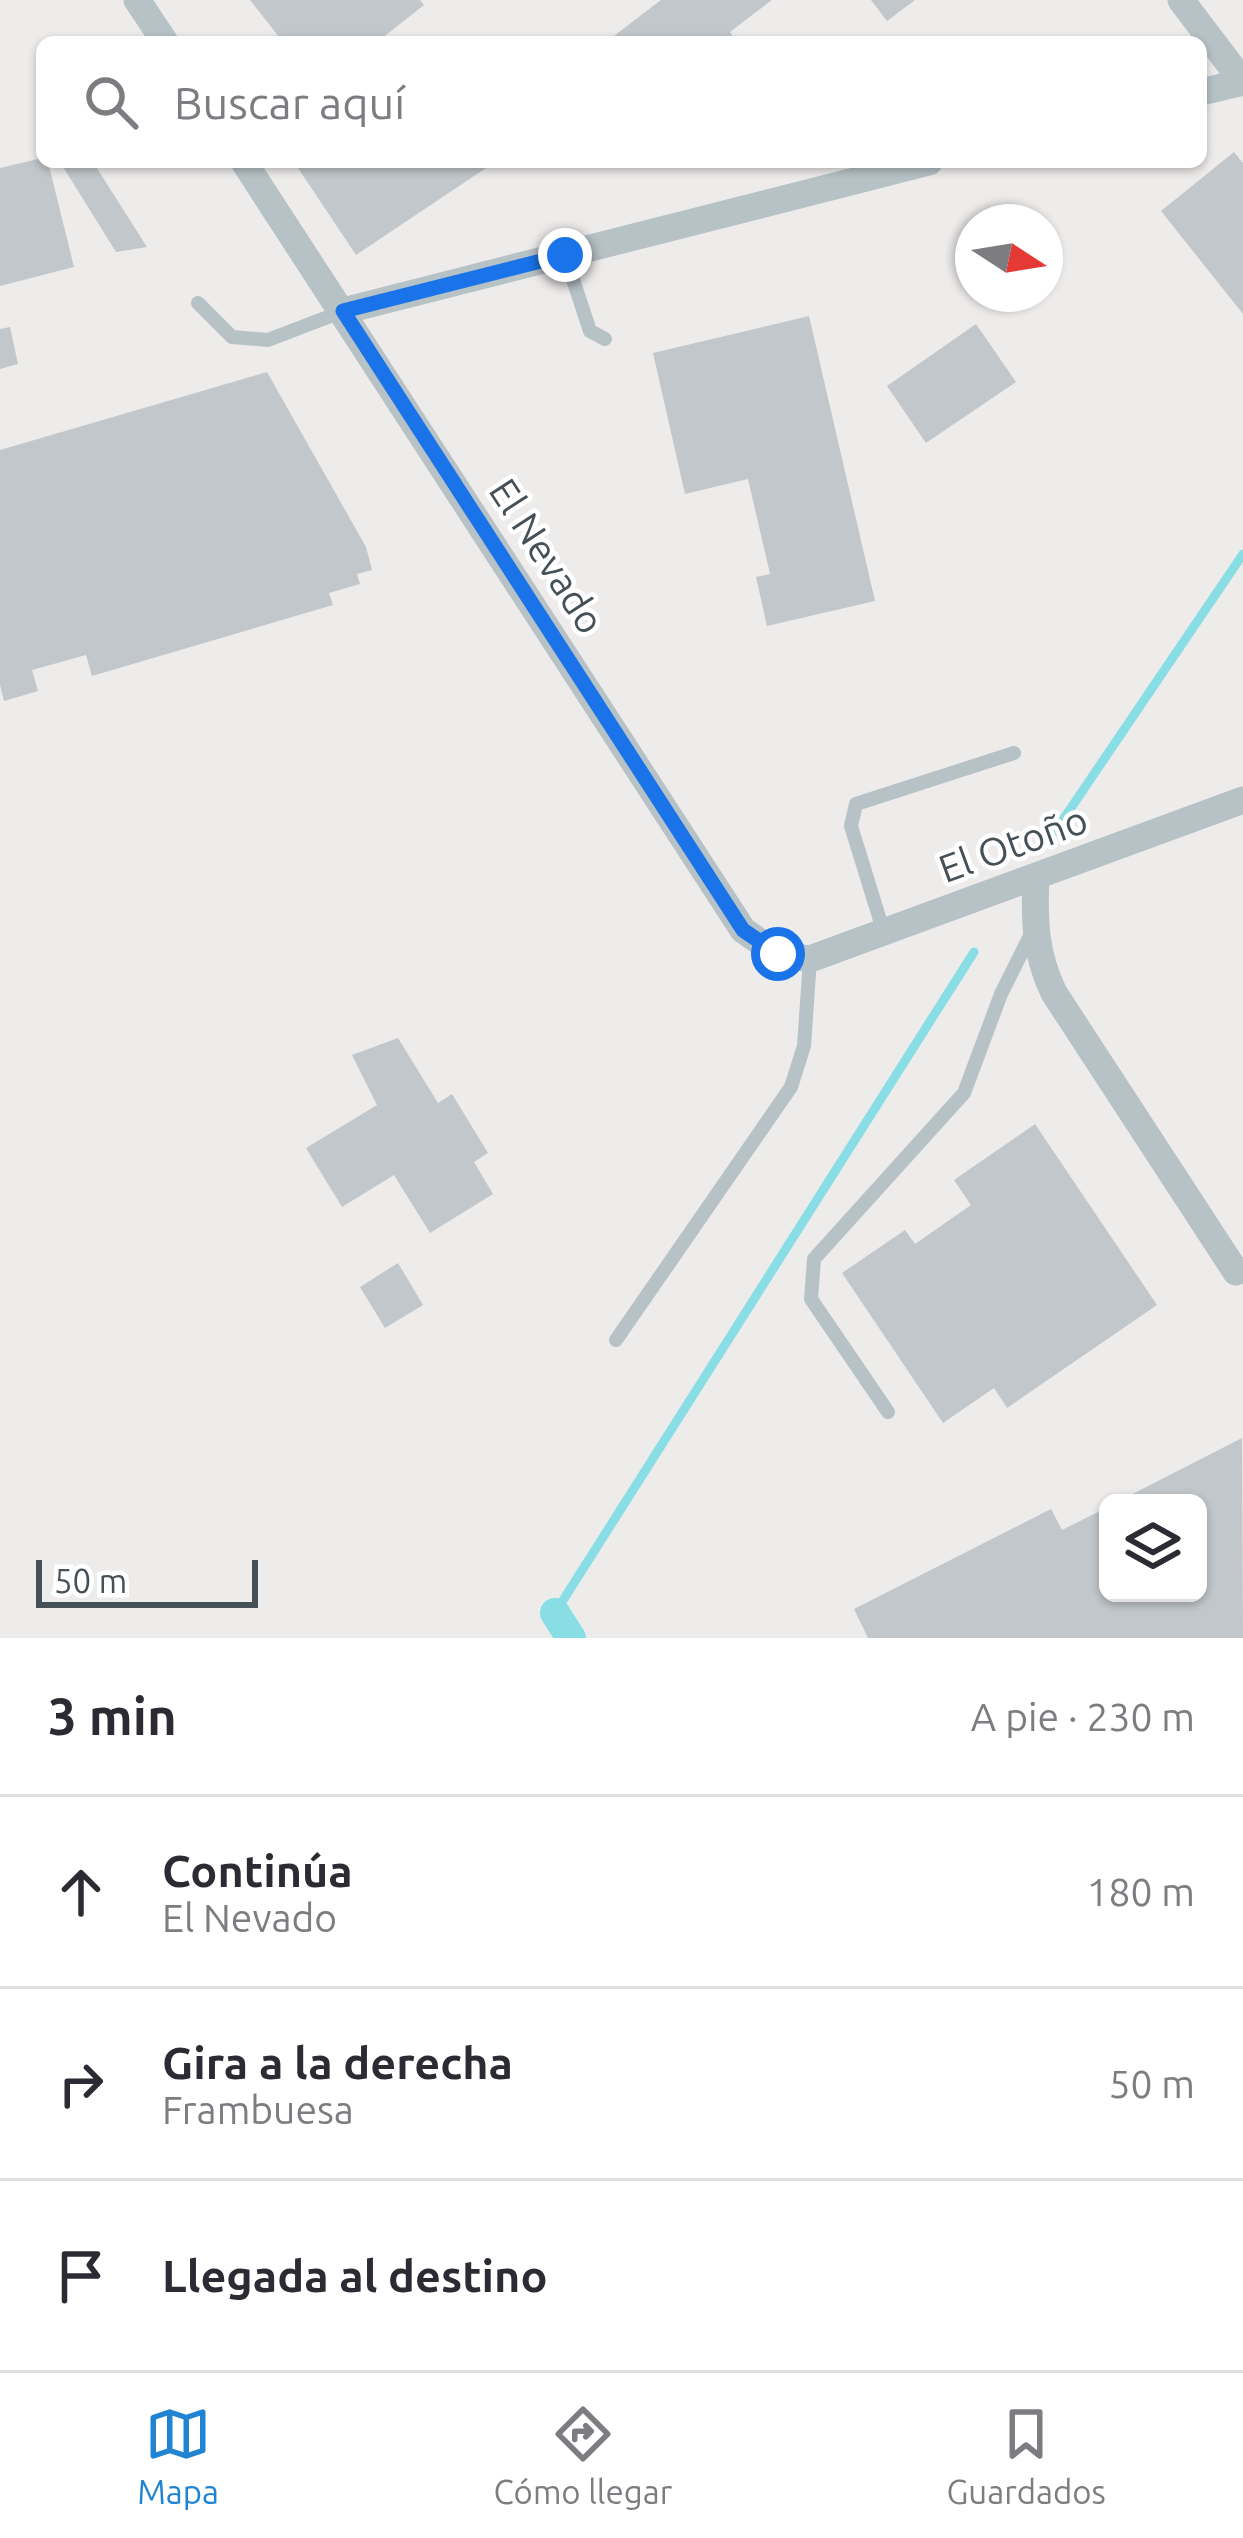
<!DOCTYPE html>
<html lang="es">
<head>
<meta charset="utf-8">
<style>
  body { margin:0; font-family:Ubuntu,sans-serif; background:#f7f7f7; color:#2b2b33 }
  .controls { position:absolute; right:36px; bottom:36px; display:grid; overflow:hidden; border-radius:18px; box-shadow:0 3px 9px #0004 }
  .controls button { width:108px; height:108px; display:grid; place-items:center; padding:0; border:0; border-bottom:3px solid #e1e1e2; background:#fff; color:#2b2b33; font:60px sans-serif }
  .compass { position:absolute; left:955px; top:204px; width:108px; height:108px; border-radius:50%; background:#fff; box-shadow:0 3px 9px #0004; rotate:102deg }
  .scale { position:absolute; left:36px; bottom:30px; width:222px; box-sizing:border-box; padding-left:12px; border:6px solid #455157; border-top:0; font-size:33px; line-height:42px; white-space:nowrap; color:#455157; -webkit-text-stroke:9px #fff; paint-order:stroke }
  .stop { position:absolute; width:36px; height:36px; margin:-27px; border:9px solid #1a73e8; border-radius:50%; background:#fff }
  .stop.end { background:#1a73e8; border-color:#fff; box-shadow:0 3px 12px #0008 }
  .list { margin:0; padding:0; list-style:none }
  h2 { display:flex; justify-content:space-between; align-items:center; height:156px; margin:0; padding:0 48px; font-size:51px }
  h2 small { font-size:39px; font-weight:400; color:#7c7c81 }
  .list li { display:grid; grid-template-columns:78px 1fr auto; gap:36px; align-items:center; box-sizing:border-box; height:192px; padding:0 48px; border-top:3px solid #e1e1e2 }
  .list b { display:block; font-size:45px; white-space:nowrap }
  .list p { margin:0; font-size:39px; white-space:nowrap; color:#7c7c81 }
  .list em { font-size:39px; font-style:normal; color:#7c7c81 }
  .icon { flex:none; width:66px; height:66px; fill:none; stroke:currentColor; stroke-width:2; stroke-linecap:round; stroke-linejoin:round }
  .map { position:relative; flex:none; width:1243px; height:1638px; overflow:hidden }
  .search { position:absolute; background:#fff; box-shadow:0 3px 9px #0004; left:36px; right:36px; top:36px; height:132px; display:flex; align-items:center; gap:30px; box-sizing:border-box; padding:0 42px; border-radius:18px; color:#7c7c81; font-size:45px }
  .sheet { height:732px; background:#fff }
  nav { display:flex; justify-content:space-around; align-items:center; box-sizing:border-box; height:168px; border-top:3px solid #e1e1e2; background:#fff; font-size:33px; color:#7c7c81 }
  nav a { display:grid; justify-items:center; gap:6px }
  nav .on { color:#2184d2 }
  .map>svg:first-child { display:block }
  .lines { fill:none; stroke-linecap:round; stroke-linejoin:round }
  .stream { stroke:#89dee6; stroke-width:9 }
  .canal { stroke:#89dee6; stroke-width:30 }
  .building { fill:#c2c7cb }
  .lane { stroke:#b7c2c7; stroke-width:14 }
  .street { stroke:#b7c2c7; stroke-width:27 }
  .route { stroke:#1a73e8; stroke-width:15 }
  .labels { text-anchor:middle; stroke-width:9; stroke-linejoin:round; paint-order:stroke }
  .street-label { font-size:39px; fill:#455157; stroke:#fff }
</style>
</head>
<body>
<div class="map">
<svg width="1243" height="1638" viewBox="0 0 1243 1638">
  <rect width="100%" height="100%" fill="#eeebeb"/>
  <g class="lines">
    <path class="stream" d="M1054,833L1243,554
      M555,1613L974,952"/>
    <path class="canal" d="M555,1613L571,1638"/>
  </g>
  <path class="building" d="M250,0H420L424,5L377,42H283Z
    M661,0H772L730,32L737,42H606Z
    M871,0H915L887,21Z
    M1234,152L1243,163V314L1161,211Z
    M42,158V162H48L74,267L0,286V168Z
    M60,162H93L147,247L116,252Z
    M300,162H495L356,255L296,165Z
    M809,316L875,601L767,626L756,577L770,574L748,479L685,494L653,353Z
    M976,324L1016,382L926,443L887,386Z
    M10,327L18,364L0,369V329Z
    M267,372L366,547L372,570L357,574L360,584L329,593L333,605L92,676L86,655L32,670L38,691L4,701L0,685V450Z
    M398,1038L438,1103L452,1094L488,1153L474,1162L493,1194L430,1233L394,1175L342,1207L306,1148L377,1105L352,1055Z
    M1035,1124L1157,1305L1007,1408L994,1388L943,1423L842,1273L905,1230L915,1244L971,1205L954,1180Z
    M398,1263L423,1305L385,1328L360,1287Z
    M1242,1438L1243,1638H868L854,1609L1051,1509L1062,1530L1108,1507V1593H1198V1503H1115Z"/>
  <g class="lines">
    <path class="lane" d="M565,255L590,331L605,339
      M198,303L232,337L268,340L341,312
      M884,933L851,826L856,804L1014,753
      M616,1340L791,1087L804,1046L810,959
      M888,1412L811,1299L814,1259L964,1093L1001,994L1031,934"/>
    <path class="street" d="M137,0L165,42
      M1181,0L1243,82
      M1201,92L1243,82
      M244,162L743,930L777,954L810,959L1243,800
      M343,311L929,162
      M1036,877C1034,920 1035,954 1054,993L1236,1272"/>
  </g>
  <g class="lines">
    <path class="route" d="M565,255L343,311L743,930L778,954"/>
  </g>
  <g class="labels">
    <g class="street-label">
      <text transform="translate(547 556) rotate(57)" y="14">El Nevado</text>
      <text transform="translate(1013 844) rotate(-20)" y="14">El Otoño</text>
    </g>
  </g>
</svg>
<div class="controls">
<button><svg class="icon" aria-label="layers" viewBox="0 0 24 24"><path d="M12 4l9 5-9 5-9-5zM3 14l9 5 9-5"/></svg></button>
</div>
<svg class="compass" viewBox="-18 -18 36 36"><path d="M0-13l5 13h-10z" fill="#e53935"/><path d="M0 13l5-13h-10z" fill="#7c7c81"/></svg>
<div class="scale">50 m</div>
<div class="stop" style="left:778px;top:954px"></div>
<div class="stop end" style="left:565px;top:255px"></div>
<div class="search"><svg class="icon" aria-label="search" viewBox="0 0 24 24"><circle cx="10" cy="10" r="6"/><path d="M15 15l6 6"/></svg>Buscar aquí</div>
</div>
<section class="sheet">
<h2>3 min<small>A pie · 230 m</small></h2>
<ul class="list">
<li><svg class="icon" aria-label="ahead" viewBox="0 0 24 24"><path d="M12 20V5M6 11l6-6 6 6"/></svg><div><b>Continúa</b><p>El Nevado</p></div><em>180 m</em></li>
<li><svg class="icon" aria-label="right" viewBox="0 0 24 24"><path d="M7 20v-9h11M14 6l5 5-5 5"/></svg><div><b>Gira a la derecha</b><p>Frambuesa</p></div><em>50 m</em></li>
<li><svg class="icon" aria-label="arrive" viewBox="0 0 24 24"><path d="M6 21V4h12l-3 4 3 4H6"/></svg><div><b>Llegada al destino</b></div></li>
</ul>
</section>
<nav>
<a class="on"><svg class="icon" aria-label="map" viewBox="0 0 24 24"><path d="M3 6l6-2 6 2 6-2v14l-6 2-6-2-6 2zM9 4v14M15 6v14"/></svg>Mapa</a>
<a><svg class="icon" aria-label="directions" viewBox="0 0 24 24"><path d="M12 3l9 9-9 9-9-9zM9 14v-3h6M13 9l2 2-2 2"/></svg>Cómo llegar</a>
<a><svg class="icon" aria-label="saved" viewBox="0 0 24 24"><path d="M7 4h10v16l-5-4-5 4z"/></svg>Guardados</a>
</nav>
</body>
</html>
